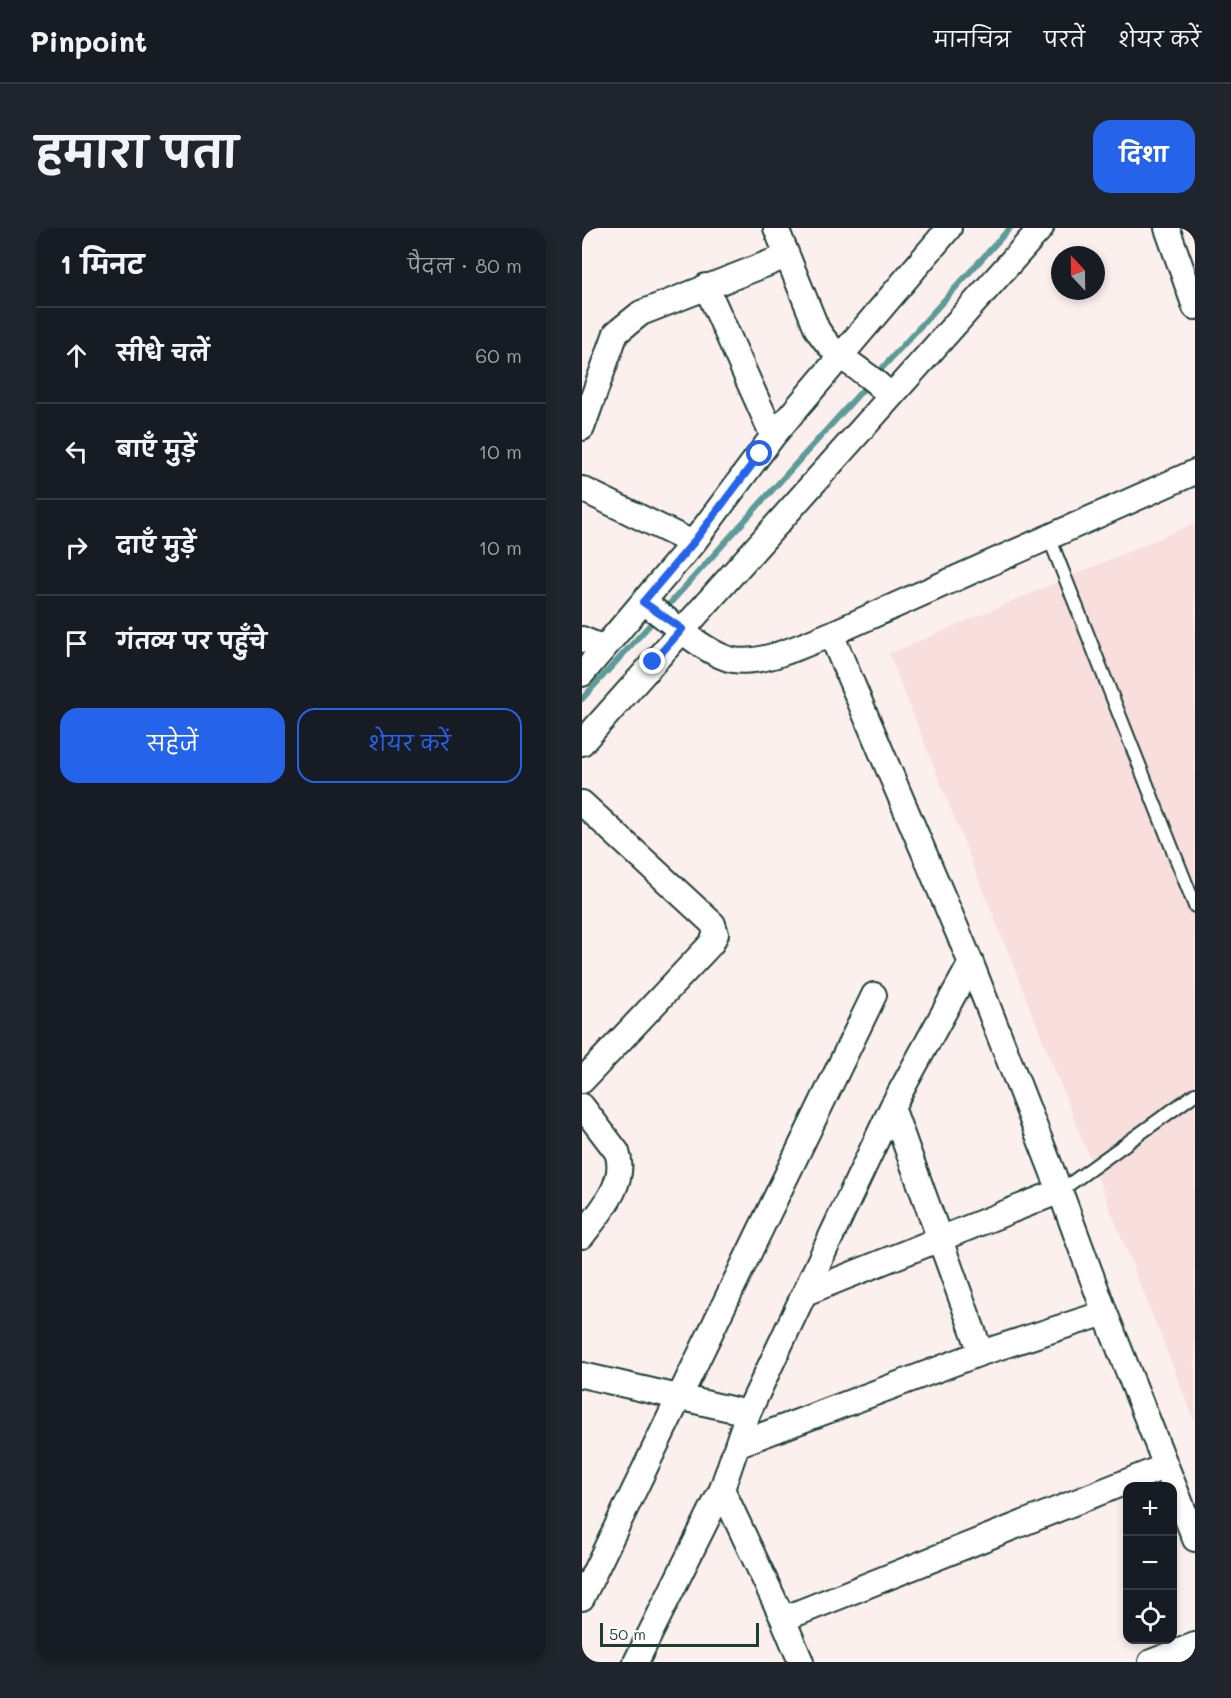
<!DOCTYPE html>
<html lang="hi">
<head>
<meta charset="utf-8">
<style>
  body { margin:0; font-family:Mali,"Playpen Sans Deva",sans-serif; background:#20242c; color:#f1f3f6 }
  .controls { position:absolute; right:18px; bottom:18px; display:grid; overflow:hidden; border-radius:12px; box-shadow:0 3px 9px #0003 }
  .controls button { width:54px; height:54px; display:grid; place-items:center; padding:0; border:0; border-bottom:2px solid #363941; background:#171b24; color:#f1f3f6; font:30px sans-serif }
  .compass { position:absolute; left:469px; top:18px; width:54px; height:54px; border-radius:50%; background:#171b24; box-shadow:0 3px 9px #0003; rotate:338deg }
  .scale { position:absolute; left:18px; bottom:15px; width:159px; box-sizing:border-box; padding-left:6px; border:3px solid #1f3d34; border-top:0; font-size:16px; line-height:21px; white-space:nowrap; color:#1f3d34; -webkit-text-stroke:4px #fff; paint-order:stroke }
  .stop { position:absolute; width:18px; height:18px; margin:-14px; border:4px solid #2563eb; border-radius:50%; background:#fff }
  .stop.end { background:#2563eb; border-color:#fff; box-shadow:0 2px 6px #0008 }
  .list { margin:0; padding:0; list-style:none }
  h2 { display:flex; justify-content:space-between; align-items:center; height:78px; margin:0; padding:0 24px; font-size:26px }
  h2 small { font-size:20px; font-weight:400; color:#9ea1a6 }
  .list li { display:grid; grid-template-columns:39px 1fr auto; gap:18px; align-items:center; box-sizing:border-box; height:96px; padding:0 24px; border-top:2px solid #363941 }
  .list b { display:block; font-size:22px; white-space:nowrap }
  .list em { font-size:20px; font-style:normal; color:#9ea1a6 }
  .actions { display:flex; gap:12px; padding:18px 24px }
  .actions a { flex:1; padding:14px 0; border:2px solid #2563eb; border-radius:18px; text-align:center; font-size:21px; color:#2563eb }
  .actions .main { background:#2563eb; color:#fff }
  .icon { flex:none; width:33px; height:33px; fill:none; stroke:currentColor; stroke-width:2; stroke-linecap:round; stroke-linejoin:round }
  .map { position:relative; flex:none; width:613px; height:1434px; overflow:hidden; border-radius:18px }
  header { display:flex; align-items:center; gap:36px; box-sizing:border-box; height:84px; padding:0 30px; background:#171b24; border-bottom:2px solid #363941 }
  header strong { font-size:28px }
  nav { display:flex; gap:33px; margin-inline-start:auto; font-size:21px }
  .intro { display:flex; align-items:center; justify-content:space-between; box-sizing:border-box; height:144px; padding:0 36px }
  h1 { margin:0; font-size:42px }
  .button { padding:15px 27px; border-radius:18px; background:#2563eb; color:#fff; font-size:21px; font-weight:700 }
  main { display:flex; gap:36px; padding:0 36px }
  aside { flex:1; background:#171b24; border-radius:18px; box-shadow:0 3px 9px #0003 }
  .map>svg:first-child { display:block }
  .built { fill:#f8dedc }
  .lines { fill:none; stroke-linecap:round; stroke-linejoin:round }
  .stream { stroke:#5d9b99; stroke-width:6 }
  .service-casing { stroke:#1f3d34; stroke-width:16 }
  .minor-casing { stroke:#1f3d34; stroke-width:28 }
  .service { stroke:#fff; stroke-width:12 }
  .minor { stroke:#fff; stroke-width:24 }
  .route { stroke:#2563eb; stroke-width:8 }
</style>
</head>
<body>
<header>
<strong>Pinpoint</strong>
<nav><a>मानचित्र</a><a>परतें</a><a>शेयर करें</a></nav>
</header>
<div class="intro"><h1>हमारा पता</h1><a class="button">दिशा</a></div>
<main>
<aside>
<h2>1 मिनट<small>पैदल · 80 m</small></h2>
<ul class="list">
<li><svg class="icon" aria-label="ahead" viewBox="0 0 24 24"><path d="M12 20V5M6 11l6-6 6 6"/></svg><div><b>सीधे चलें</b></div><em>60 m</em></li>
<li><svg class="icon" aria-label="left" viewBox="0 0 24 24"><path d="M17 20v-9H6M10 6l-5 5 5 5"/></svg><div><b>बाएँ मुड़ें</b></div><em>10 m</em></li>
<li><svg class="icon" aria-label="right" viewBox="0 0 24 24"><path d="M7 20v-9h11M14 6l5 5-5 5"/></svg><div><b>दाएँ मुड़ें</b></div><em>10 m</em></li>
<li><svg class="icon" aria-label="arrive" viewBox="0 0 24 24"><path d="M6 21V4h12l-3 4 3 4H6"/></svg><div><b>गंतव्य पर पहुँचे</b></div></li>
</ul>
<div class="actions"><a class="main">सहेजें</a><a>शेयर करें</a></div>
</aside>
<div class="map">
<svg width="613" height="1434" viewBox="0 0 613 1434">
  <rect width="100%" height="100%" fill="#fcf0ef"/>
  <filter id="ink" filterUnits="userSpaceOnUse"><feTurbulence type="fractalNoise" baseFrequency=".0167" numOctaves="2"/><feDisplacementMap in="SourceGraphic" scale="12" xChannelSelector="R" yChannelSelector="G"/><feConvolveMatrix kernelMatrix="1 2 1 2 8 2 1 2 1" color-interpolation-filters="sRGB"/></filter>
  <g filter="url(#ink)">
    <path class="built" d="M613,295V1194L307,426Z"/>
    <g class="lines">
      <path class="stream" d="M293,148L428,0
        M82,382L286,156
        M0,471L75,389"/>
      <g class="service-casing">
        <path id="service" d="M467,309L613,678
          M478,963L613,866"/>
      </g>
      <g class="minor-casing">
        <path id="minor" d="M194,0L235,101C250,125 262,130 283,146C292,152 300,160 308,167
          M585,0L613,79
          M124,58L191,208
          M0,200L34,105L59,85L205,28
          M0,261L111,315
          M61,374C86,390 124,427 151,432C181,437 221,417 249,406L613,244
          M249,406L389,735L481,971L523,1085L613,1311
          M0,411L22,420
          M0,446L111,315L191,208L367,0
          M0,515L459,0
          M0,575L131,696L134,706L129,716L0,853
          M0,878L35,924C46,955 17,985 0,1008
          M310,879L399,1125
          M223,1065L478,963
          M0,1147L166,1185
          M157,1216L399,1125L523,1085
          M140,1261L201,1391L219,1434
          M0,1370L292,767
          M201,1391L584,1238
          M54,1434L140,1261L166,1185L310,879L389,735
          M569,1434L613,1417"/>
      </g>
      <use href="#service" class="service"/>
      <use href="#minor" class="minor"/>
    </g>
  </g>
  <g class="lines" filter="url(#ink)">
    <path class="route" d="M71,434L100,401L61,374L111,315L178,226"/>
  </g>
</svg>
<div class="controls">
<button>+</button>
<button>−</button>
<button><svg class="icon" aria-label="locate" viewBox="0 0 24 24"><circle cx="12" cy="12" r="6"/><path d="M12 2v4M12 18v4M2 12h4M18 12h4"/></svg></button>
</div>
<svg class="compass" viewBox="-18 -18 36 36"><path d="M0-13l5 13h-10z" fill="#e53935"/><path d="M0 13l5-13h-10z" fill="#9ea1a6"/></svg>
<div class="scale">50 m</div>
<div class="stop" style="left:178px;top:226px"></div>
<div class="stop end" style="left:71px;top:434px"></div>
</div>
</main>
</body>
</html>
